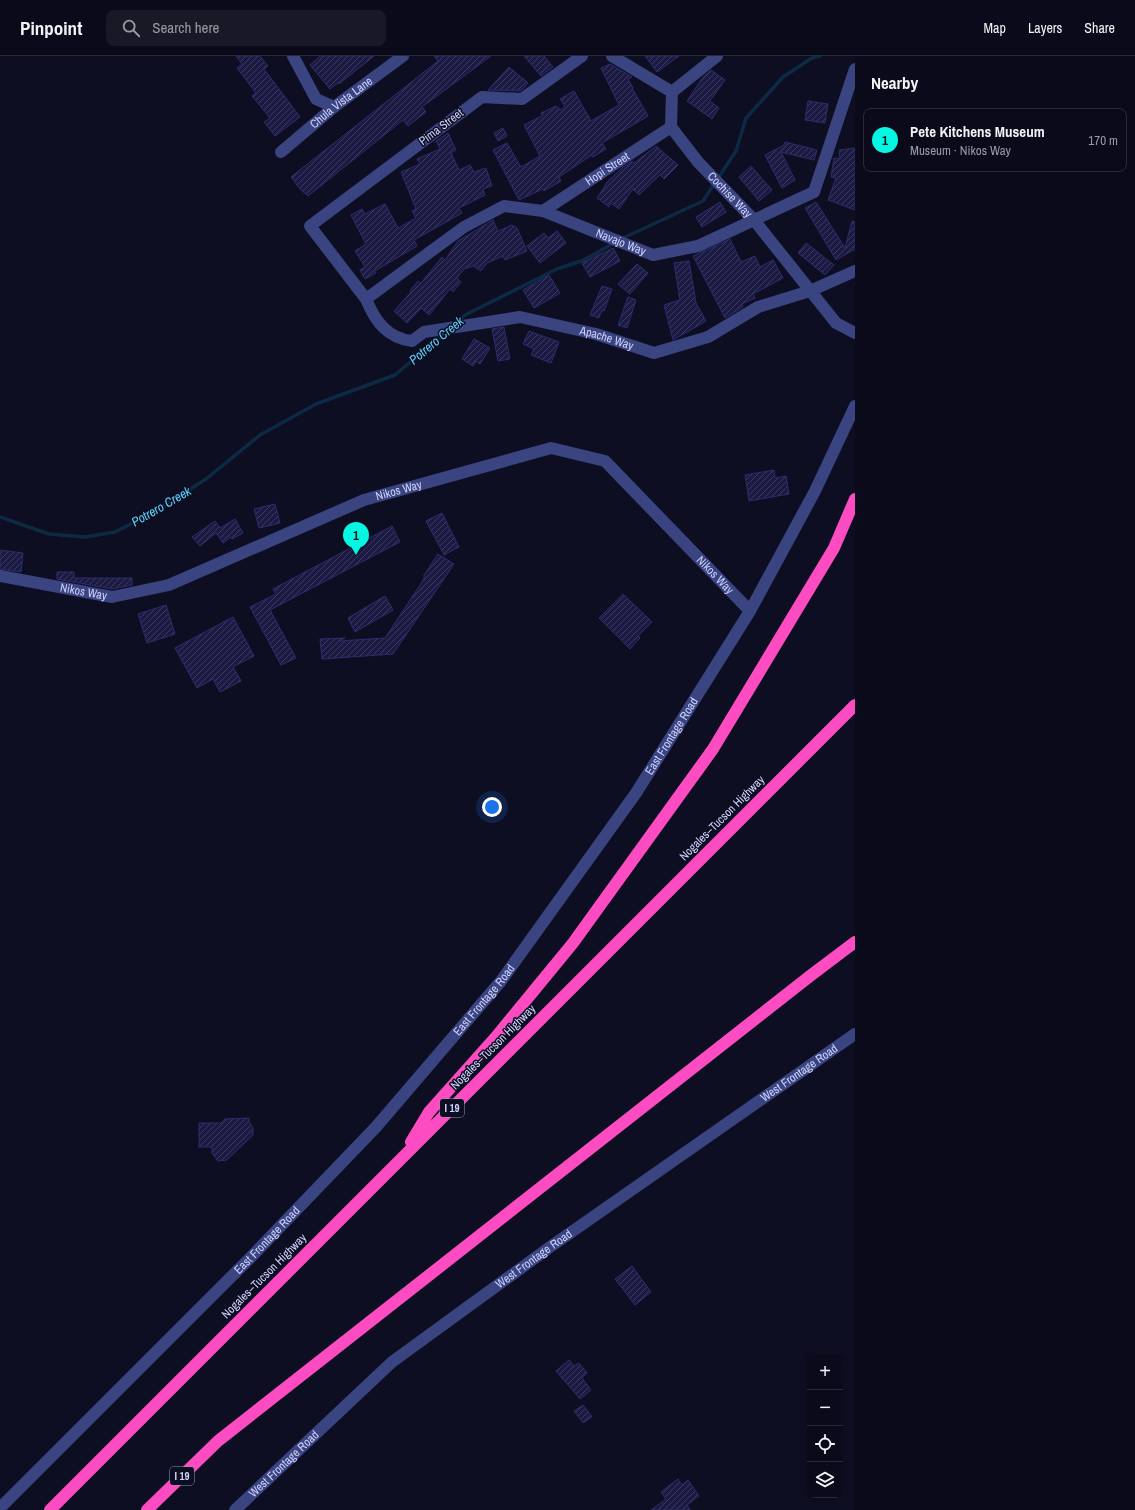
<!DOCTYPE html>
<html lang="en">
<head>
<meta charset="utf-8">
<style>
  body { margin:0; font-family:"Archivo Narrow",sans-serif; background:#181827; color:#f1f3f6 }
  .controls { position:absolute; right:12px; bottom:12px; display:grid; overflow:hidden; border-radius:8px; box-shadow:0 2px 6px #0003 }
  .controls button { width:36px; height:36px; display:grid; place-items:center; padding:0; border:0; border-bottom:1px solid #2a2b39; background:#0a0a1a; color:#f1f3f6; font:20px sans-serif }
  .you { position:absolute; left:492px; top:751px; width:14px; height:14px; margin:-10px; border:3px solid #fff; border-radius:50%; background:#1a73e8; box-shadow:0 0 0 6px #1a73e833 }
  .badge { display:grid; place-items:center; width:26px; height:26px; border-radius:50%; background:#03f7e3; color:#111; font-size:13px; font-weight:700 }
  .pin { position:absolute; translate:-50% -33px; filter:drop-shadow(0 1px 2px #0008) }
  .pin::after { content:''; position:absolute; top:21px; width:14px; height:12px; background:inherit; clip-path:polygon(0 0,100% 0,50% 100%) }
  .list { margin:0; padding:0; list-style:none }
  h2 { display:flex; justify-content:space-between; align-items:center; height:52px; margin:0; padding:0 16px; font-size:17px }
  h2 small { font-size:13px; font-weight:400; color:#999aa2 }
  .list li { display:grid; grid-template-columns:26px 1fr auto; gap:12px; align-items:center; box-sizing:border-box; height:64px; margin:0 8px 8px; padding:0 8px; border:1px solid #2a2b39; border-radius:8px }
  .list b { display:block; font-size:15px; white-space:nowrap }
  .list p { margin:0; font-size:13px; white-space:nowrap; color:#999aa2 }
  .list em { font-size:13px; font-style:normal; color:#999aa2 }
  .icon { flex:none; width:22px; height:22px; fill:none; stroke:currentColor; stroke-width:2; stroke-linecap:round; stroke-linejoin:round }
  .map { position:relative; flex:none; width:855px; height:1454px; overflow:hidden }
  header { display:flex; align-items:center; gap:24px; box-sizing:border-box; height:56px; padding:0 20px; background:#0a0a1a; border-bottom:1px solid #2a2b39 }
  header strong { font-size:19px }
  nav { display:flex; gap:22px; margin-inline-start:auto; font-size:14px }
  .search { width:280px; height:36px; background:#181827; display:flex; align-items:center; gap:10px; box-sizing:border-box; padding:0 14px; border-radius:8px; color:#999aa2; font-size:15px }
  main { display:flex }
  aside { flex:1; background:#0a0a1a }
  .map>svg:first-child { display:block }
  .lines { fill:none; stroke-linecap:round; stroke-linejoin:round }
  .stream { stroke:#0c2a43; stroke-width:3.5 }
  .building { fill:url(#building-hatch); stroke:#2d2c6f }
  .minor { stroke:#394481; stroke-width:12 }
  .highway { stroke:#fd4cc1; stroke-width:12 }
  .labels { text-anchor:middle; stroke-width:3; stroke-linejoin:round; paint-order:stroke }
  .shield { fill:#0e0e22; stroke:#9698bc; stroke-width:1 }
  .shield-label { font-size:11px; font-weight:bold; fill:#d0d3fe }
  .street-label { font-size:12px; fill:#d0d3fe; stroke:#0e0e22 }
  .water-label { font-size:13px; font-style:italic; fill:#5fd1fd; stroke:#0e0e22 }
</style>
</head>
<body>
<header>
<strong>Pinpoint</strong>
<div class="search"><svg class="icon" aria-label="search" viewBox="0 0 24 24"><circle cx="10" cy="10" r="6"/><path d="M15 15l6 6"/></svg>Search here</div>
<nav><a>Map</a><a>Layers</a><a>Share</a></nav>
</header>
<main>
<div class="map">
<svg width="855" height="1454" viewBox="0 0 855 1454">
  <defs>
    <pattern id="building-hatch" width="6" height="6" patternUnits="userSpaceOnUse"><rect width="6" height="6" fill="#1b1a43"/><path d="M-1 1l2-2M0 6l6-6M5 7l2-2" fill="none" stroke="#3b3a5f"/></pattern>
  </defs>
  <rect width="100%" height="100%" fill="#0e0e22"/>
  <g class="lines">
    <path class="stream" d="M621,183L703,145L736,95L746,62L783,21L812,2L820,0
      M456,267L465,259L557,213L584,204L614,187
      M0,461L49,478L85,481L115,476L158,454L206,423L260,379L316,348L395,319L445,277"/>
  </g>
  <path class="building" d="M236,0H260L268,10L264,13L300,61L275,80L264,66L270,62L252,40L256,37L237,12L242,8Z
    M320,0H374L339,28L338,27L330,33L310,9Z
    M434,0H491L422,51L426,56L408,70L403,64L308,140L300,133L291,121L438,5Z
    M524,0H544L553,11L541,20Z
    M645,0H679L657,16Z
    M610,8L632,21L628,23L633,32H632L648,60L602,87L606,93L593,101L592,99L559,121L561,125L544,135L543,133L519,144L493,94L507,87L521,111L540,100L524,69L542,60L541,57L556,50L561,54L565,50L560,43L574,35L591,65L619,49L601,12Z
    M509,11L528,27L523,33L520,35L488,34Z
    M711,14L725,24L710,45L719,52L712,63L687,45L703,21Z
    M808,45L828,48L825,67L805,64Z
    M503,72L507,80L498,85L494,77Z
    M448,77L456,94L451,97L459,114L470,109L474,116L486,112L492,130L483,133L485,139L459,152L462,157L414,184L417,190L375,215L376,217L365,223L360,214L365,211L355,195L366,188L351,159L362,153L365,158L385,148L398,172L416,162L412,155L416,153L401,116L420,108L417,103L440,93L436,85Z
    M785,86L817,94L814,104L781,96L795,124L782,132L765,99L784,89Z
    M656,90L678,109L664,123L660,119L639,139L633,133L619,153L611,147L609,151L597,142L608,125L622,112L632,105L634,107Z
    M855,92V154L828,144L836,122L831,121L834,102L840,103L839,94Z
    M751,110L772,134L759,145L739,121Z
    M720,146L726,156L702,171L696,161Z
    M816,146L845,192L852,165L855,166V193L836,204L805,152Z
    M493,164L498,175L512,169L517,172L527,195L505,204L503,200L487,207L481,215L473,210L464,213L457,222L461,226L453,236L450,233L429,259L421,252L407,267L394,255L411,236L410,235L418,225L421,227L442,201L445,204L458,185Z
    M557,175L566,187L540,207L527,190L544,177L548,182Z
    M730,183L741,206L755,200L760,211L773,204L783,222L753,238L755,242L742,248L743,251L725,262L693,200Z
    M806,187L834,209L825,219L798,197Z
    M613,192L620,205L590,221L582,207Z
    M689,205L696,247L706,265L673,284L664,249L680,244L674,207Z
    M637,208L648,217L630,238L618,228Z
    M549,219L560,237L534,252L523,234Z
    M602,230L612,233L604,255L602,254L599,262L590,259Z
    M628,241L636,244L627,272L618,269Z
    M504,271L510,303L498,305L492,273Z
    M529,275L559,286L551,307L531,299L534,293L523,288Z
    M474,283L490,292L480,308L476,305L473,310L462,303Z
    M774,414L775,422L786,420L789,438L749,445L745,419Z
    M275,448L280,467L259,472L254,453Z
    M442,457L459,491L444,499L426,465Z
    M235,463L243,477L232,483L231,481L223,487L216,477L200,490L192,481L215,465L220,472Z
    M392,470L400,486L270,554L296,602L281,609L250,551L276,538L273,533Z
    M0,494L23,497L21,516L0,513Z
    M438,498L454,508L393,598L322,603L320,583L345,582L339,585L385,582L424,523V519Z
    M57,516H74V522H132V529L112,533L57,523Z
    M623,538L652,566L638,580L640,582L630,593L599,562Z
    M385,540L393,554L355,576L348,562Z
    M166,549L175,578L147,587L138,558Z
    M233,561L254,600L233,611L241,625L220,636L213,623L197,632L175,592Z
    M249,1062V1066L253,1072V1079L227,1104L218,1105L212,1097V1091H199V1067H221L225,1063Z
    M632,1210L651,1236L635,1249L615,1223Z
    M569,1304L574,1310L579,1307L587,1317L582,1322L591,1334L580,1343L556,1315Z
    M583,1349L592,1361L583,1367L574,1355Z
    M678,1423L682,1429L688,1424L699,1440L687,1449L690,1454H651L666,1443L661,1436Z"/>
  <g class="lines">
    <g class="minor">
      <path d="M293,0L316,43L334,51"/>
      <path id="s1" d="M582,0L522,43L482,41L310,170L366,243C375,265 387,282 412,285L424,276L520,261L596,278L654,297L708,281L758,251L810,235L855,215"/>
      <path d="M612,0L672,36"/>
      <path id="s2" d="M672,36L671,71L698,106L754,164L836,267L855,277"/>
      <path d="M672,36L717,0"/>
      <path id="s3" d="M281,96L334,51L403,0"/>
      <path id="s4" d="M543,155L671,71"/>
      <path id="s5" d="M366,243L464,171L504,150L543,155L653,199L698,190L814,136L855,13"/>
      <path id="s6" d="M0,520L112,541L169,529L364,444L551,392L605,405L750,555"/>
      <path id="s7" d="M0,1452L254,1198L376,1071L501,925L636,737L750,555L815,435L855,350"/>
      <path id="s8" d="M235,1454L392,1306L550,1191L855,978"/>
    </g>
    <path class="highway" d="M411,1086L429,1056L495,982L573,887L713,693L834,492L855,443
      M50,1454L855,649
      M147,1454L218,1385L810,920L855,886"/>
  </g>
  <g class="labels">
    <g class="shield">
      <rect x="440" y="1043" width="24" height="18" rx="3"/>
      <rect x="170" y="1411" width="24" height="18" rx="3"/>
    </g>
    <g class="shield-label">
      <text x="452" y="1056">I 19</text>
      <text x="182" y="1424">I 19</text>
    </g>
    <g class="street-label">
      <text dy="4" stroke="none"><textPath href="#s3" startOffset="78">Chula Vista Lane</textPath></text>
      <text transform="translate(441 71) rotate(-37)" y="4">Pima Street</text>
      <text dy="4" stroke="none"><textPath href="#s4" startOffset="77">Hopi Street</textPath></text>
      <text dy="4" stroke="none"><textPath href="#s2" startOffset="125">Cochise Way</textPath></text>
      <text dy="4" stroke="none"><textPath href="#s5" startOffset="290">Navajo Way</textPath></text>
      <text dy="4" stroke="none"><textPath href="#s1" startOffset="688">Apache Way</textPath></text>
      <text dy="4" stroke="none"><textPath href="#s6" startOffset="421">Nikos Way</textPath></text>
      <text dy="4" stroke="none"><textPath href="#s6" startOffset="793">Nikos Way</textPath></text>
      <text dy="4" stroke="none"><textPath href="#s6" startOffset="85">Nikos Way</textPath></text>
      <text dy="4" stroke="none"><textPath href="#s7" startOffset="1026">East Frontage Road</textPath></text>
      <text transform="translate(722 762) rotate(-45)" y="4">Nogales–Tucson Highway</text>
      <text dy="4" stroke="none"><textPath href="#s7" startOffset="702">East Frontage Road</textPath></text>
      <text transform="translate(493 991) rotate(-45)" y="4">Nogales–Tucson Highway</text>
      <text dy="4" stroke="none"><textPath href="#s8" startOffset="715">West Frontage Road</textPath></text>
      <text dy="4" stroke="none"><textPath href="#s7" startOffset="378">East Frontage Road</textPath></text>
      <text dy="4" stroke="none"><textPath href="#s8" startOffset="391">West Frontage Road</textPath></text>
      <text transform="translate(264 1220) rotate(-45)" y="4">Nogales–Tucson Highway</text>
      <text dy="4" stroke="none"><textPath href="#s8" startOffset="67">West Frontage Road</textPath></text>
    </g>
    <g class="water-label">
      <text transform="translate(436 284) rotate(-40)" y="5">Potrero Creek</text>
      <text transform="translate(161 450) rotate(-30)" y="5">Potrero Creek</text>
    </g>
  </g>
</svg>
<div class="controls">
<button>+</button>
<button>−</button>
<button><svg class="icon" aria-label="locate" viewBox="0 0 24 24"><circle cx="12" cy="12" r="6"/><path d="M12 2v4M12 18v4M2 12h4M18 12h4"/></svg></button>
<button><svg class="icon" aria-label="layers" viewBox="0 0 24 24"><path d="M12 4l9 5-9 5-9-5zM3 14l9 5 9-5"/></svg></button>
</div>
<div class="you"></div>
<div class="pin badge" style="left:356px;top:499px">1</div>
</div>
<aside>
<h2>Nearby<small></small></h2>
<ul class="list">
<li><span class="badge">1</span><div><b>Pete Kitchens Museum</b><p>Museum · Nikos Way</p></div><em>170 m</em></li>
</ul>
</aside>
</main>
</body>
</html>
